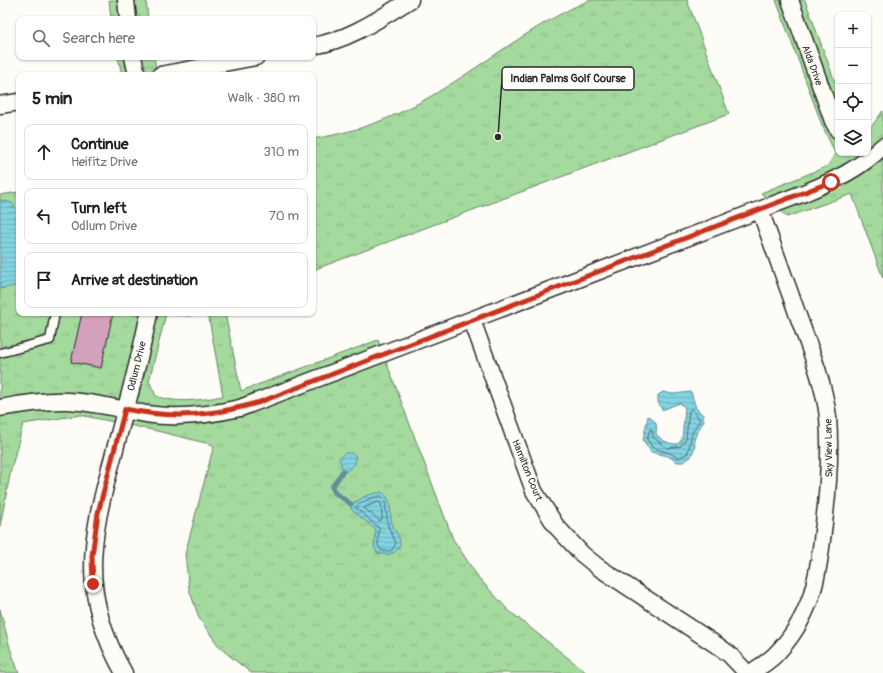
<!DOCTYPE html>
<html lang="en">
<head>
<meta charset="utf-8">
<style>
  body { margin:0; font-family:Pangolin,sans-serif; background:#f6f6f6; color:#202124 }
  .controls { position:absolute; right:12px; top:12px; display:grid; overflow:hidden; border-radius:8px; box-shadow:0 1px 3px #0004 }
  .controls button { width:36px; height:36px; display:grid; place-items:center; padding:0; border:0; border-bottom:1px solid #e0e0e0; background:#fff; color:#202124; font:20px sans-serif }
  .stop { position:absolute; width:12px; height:12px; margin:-9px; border:3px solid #c8321e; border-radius:50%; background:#fff }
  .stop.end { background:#c8321e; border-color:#fff; box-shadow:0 1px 4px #0008 }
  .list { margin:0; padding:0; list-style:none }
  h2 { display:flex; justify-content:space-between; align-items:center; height:52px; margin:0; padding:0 16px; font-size:17px }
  h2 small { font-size:13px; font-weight:400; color:#757577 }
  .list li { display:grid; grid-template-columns:26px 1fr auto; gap:12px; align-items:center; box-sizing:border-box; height:56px; margin:0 8px 8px; padding:0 8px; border:1px solid #e0e0e0; border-radius:8px }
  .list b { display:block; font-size:15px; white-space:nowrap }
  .list p { margin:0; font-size:13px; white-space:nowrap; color:#757577 }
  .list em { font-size:13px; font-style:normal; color:#757577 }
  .icon { flex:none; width:22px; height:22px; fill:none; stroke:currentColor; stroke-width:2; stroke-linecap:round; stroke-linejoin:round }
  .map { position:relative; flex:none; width:883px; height:673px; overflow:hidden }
  .search { position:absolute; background:#fff; box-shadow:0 1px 3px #0004; left:16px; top:16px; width:300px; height:44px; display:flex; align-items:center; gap:10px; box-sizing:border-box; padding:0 14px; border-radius:8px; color:#757577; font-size:15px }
  .panel { position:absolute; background:#fff; box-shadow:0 1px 3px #0004; left:16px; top:72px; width:300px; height:244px; border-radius:8px }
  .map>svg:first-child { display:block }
  .grass { fill:url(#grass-tufts); stroke:#688264 }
  .water { fill:url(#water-rules); stroke:#608f98 }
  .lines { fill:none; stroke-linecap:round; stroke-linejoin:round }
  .shore { stroke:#4e6e73; stroke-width:1 }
  .stream { stroke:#608f98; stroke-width:5 }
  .building { fill:#d4a1bd; stroke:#2b2b2b }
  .lane-casing { stroke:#2b2b2b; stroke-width:11 }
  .street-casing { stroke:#2b2b2b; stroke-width:19 }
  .lane { stroke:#fdfcf7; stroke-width:8 }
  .street { stroke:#fdfcf7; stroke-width:16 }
  .route { stroke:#c8321e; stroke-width:5 }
  .labels { text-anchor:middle; stroke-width:3; stroke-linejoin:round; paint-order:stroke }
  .street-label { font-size:10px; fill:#2b2b2b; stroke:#fdfcf7 }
  .leader { fill:none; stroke:#2b2b2b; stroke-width:1.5 }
  .callout-dot { fill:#2b2b2b; stroke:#fdfcf7; stroke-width:1.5 }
  .callout { fill:#fdfcf7; stroke:#2b2b2b; stroke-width:1.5 }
  .callout-label { font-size:11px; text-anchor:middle; font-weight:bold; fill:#2b2b2b }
</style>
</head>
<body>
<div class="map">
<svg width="883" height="673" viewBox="0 0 883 673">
  <defs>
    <pattern id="grass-tufts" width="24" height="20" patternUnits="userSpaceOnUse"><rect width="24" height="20" fill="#a4da9e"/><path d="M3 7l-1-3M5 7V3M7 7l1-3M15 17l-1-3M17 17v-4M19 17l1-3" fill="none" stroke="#8dbb88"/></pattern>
    <pattern id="water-rules" width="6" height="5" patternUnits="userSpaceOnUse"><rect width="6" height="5" fill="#83d2e0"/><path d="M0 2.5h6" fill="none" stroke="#71b4c0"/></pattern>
  </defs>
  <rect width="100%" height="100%" fill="#fdfcf7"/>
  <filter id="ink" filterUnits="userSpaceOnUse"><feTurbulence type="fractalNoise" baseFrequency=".025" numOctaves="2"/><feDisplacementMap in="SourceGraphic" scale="8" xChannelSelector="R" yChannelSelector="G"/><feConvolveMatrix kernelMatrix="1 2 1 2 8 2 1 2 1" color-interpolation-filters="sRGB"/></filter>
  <g filter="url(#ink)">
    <path class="grass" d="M109,0H146L148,19H111Z
      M590,0H687L729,114L313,270V139C337,135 360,129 383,120C456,91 516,31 590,0Z
      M776,0H805L838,90V153H868V131L883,111V278L852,194L787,217L761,193L828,166L835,153L822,125Z
      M118,57H154L157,75H122Z
      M19,192V313H198L189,316L166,314L149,381L156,396C177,404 201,400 223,396L208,313H225L241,391L378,340L453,539L478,577L508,610L587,673H251L220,648L199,618L189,589L185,554L214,445L153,430L80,415L23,424L11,470L0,526V195Z
      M0,609L10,648L19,673H0Z"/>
    <path class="water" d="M0,200L12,203L19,213V285L0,289Z
      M663,392L673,394L691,392L696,408L703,415L704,421L697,432L694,440L695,447L691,457L683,462H677L668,456L651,452L643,440L648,416C657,421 657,424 656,434C663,441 668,444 678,444L682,439L685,408L680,403L662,410L658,402V395Z
      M345,453H351L356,457L355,464L346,472L343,471L339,458Z
      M381,492C392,497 390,509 391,519C392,529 406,541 397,550C391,556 385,555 377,553L374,546L376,530L351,509V504L368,495Z"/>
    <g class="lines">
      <path class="shore" d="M692,409L700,420C696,426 692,431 691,438C689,444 690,448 687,454L678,458L670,453L653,448L647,439L650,429L652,430L653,437L667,448L681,446L686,439L689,411Z
        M381,496L385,501L388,526L396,543L392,550L386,551L381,550L378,545L379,528L355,507L369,499Z
        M378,502L381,503L382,519L380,521L364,508Z"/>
      <path class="stream" d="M343,471L332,487L335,493L351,504"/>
    </g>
    <path class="building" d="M82,313H113L101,368L71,362Z"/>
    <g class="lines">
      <g class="lane-casing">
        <path id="lane" d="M0,353L50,340L55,313"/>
      </g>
      <g class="street-casing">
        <path id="street" d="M126,0L128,19
          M790,0L833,121L838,130
          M313,46C349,40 379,19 410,0
          M133,57L137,75
          M160,75L256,57
          M0,105L19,102
          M472,320L534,491L556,526L582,554L598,567L718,646L729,654L747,673
          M0,408C22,404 45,400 67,401C94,402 119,409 146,414C177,419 209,415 240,408L804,193C833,181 860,169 883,146
          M124,673C79,594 90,540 113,457C125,409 140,361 149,313
          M751,673C759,667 768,662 775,655C811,618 818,580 823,531C828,493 831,455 828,417C824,384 812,354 801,324C787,286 774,248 760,210"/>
      </g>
      <use href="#lane" class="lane"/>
      <use href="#street" class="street"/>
    </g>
  </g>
  <g class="lines" filter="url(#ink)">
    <path class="route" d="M93,584L92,556L98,513L125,409C172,419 214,416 260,402L831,182"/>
  </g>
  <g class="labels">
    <g class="street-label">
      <text transform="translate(813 65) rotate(70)" y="4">Alda Drive</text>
      <text transform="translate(136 366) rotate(-76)" y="4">Odlum Drive</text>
      <text transform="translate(828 448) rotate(-91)" y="4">Sky View Lane</text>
      <text transform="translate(528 470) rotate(68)" y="4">Hamilton Court</text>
    </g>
  </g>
  <path class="leader" d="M498 137L502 78"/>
  <circle class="callout-dot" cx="498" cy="137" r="4"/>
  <rect class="callout" x="502" y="67" width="132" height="23" rx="4"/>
  <g class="callout-label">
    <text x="568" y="82">Indian Palms Golf Course</text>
  </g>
</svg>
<div class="controls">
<button>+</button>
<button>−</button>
<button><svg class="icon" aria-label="locate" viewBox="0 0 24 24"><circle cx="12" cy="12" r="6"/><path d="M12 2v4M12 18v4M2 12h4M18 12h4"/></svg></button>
<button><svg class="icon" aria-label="layers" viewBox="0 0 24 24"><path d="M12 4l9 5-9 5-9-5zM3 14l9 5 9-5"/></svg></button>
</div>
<div class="stop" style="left:831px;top:182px"></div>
<div class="stop end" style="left:93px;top:584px"></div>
<div class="search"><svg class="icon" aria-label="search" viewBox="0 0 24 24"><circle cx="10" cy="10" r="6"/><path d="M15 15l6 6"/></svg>Search here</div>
<section class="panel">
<h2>5 min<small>Walk · 380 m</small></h2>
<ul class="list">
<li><svg class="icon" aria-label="ahead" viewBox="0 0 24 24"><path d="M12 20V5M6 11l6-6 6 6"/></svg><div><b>Continue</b><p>Heifitz Drive</p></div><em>310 m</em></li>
<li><svg class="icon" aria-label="left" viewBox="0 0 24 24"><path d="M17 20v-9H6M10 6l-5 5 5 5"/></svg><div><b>Turn left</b><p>Odlum Drive</p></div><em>70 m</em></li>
<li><svg class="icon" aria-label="arrive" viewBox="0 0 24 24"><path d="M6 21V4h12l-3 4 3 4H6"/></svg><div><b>Arrive at destination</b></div></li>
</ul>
</section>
</div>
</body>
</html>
